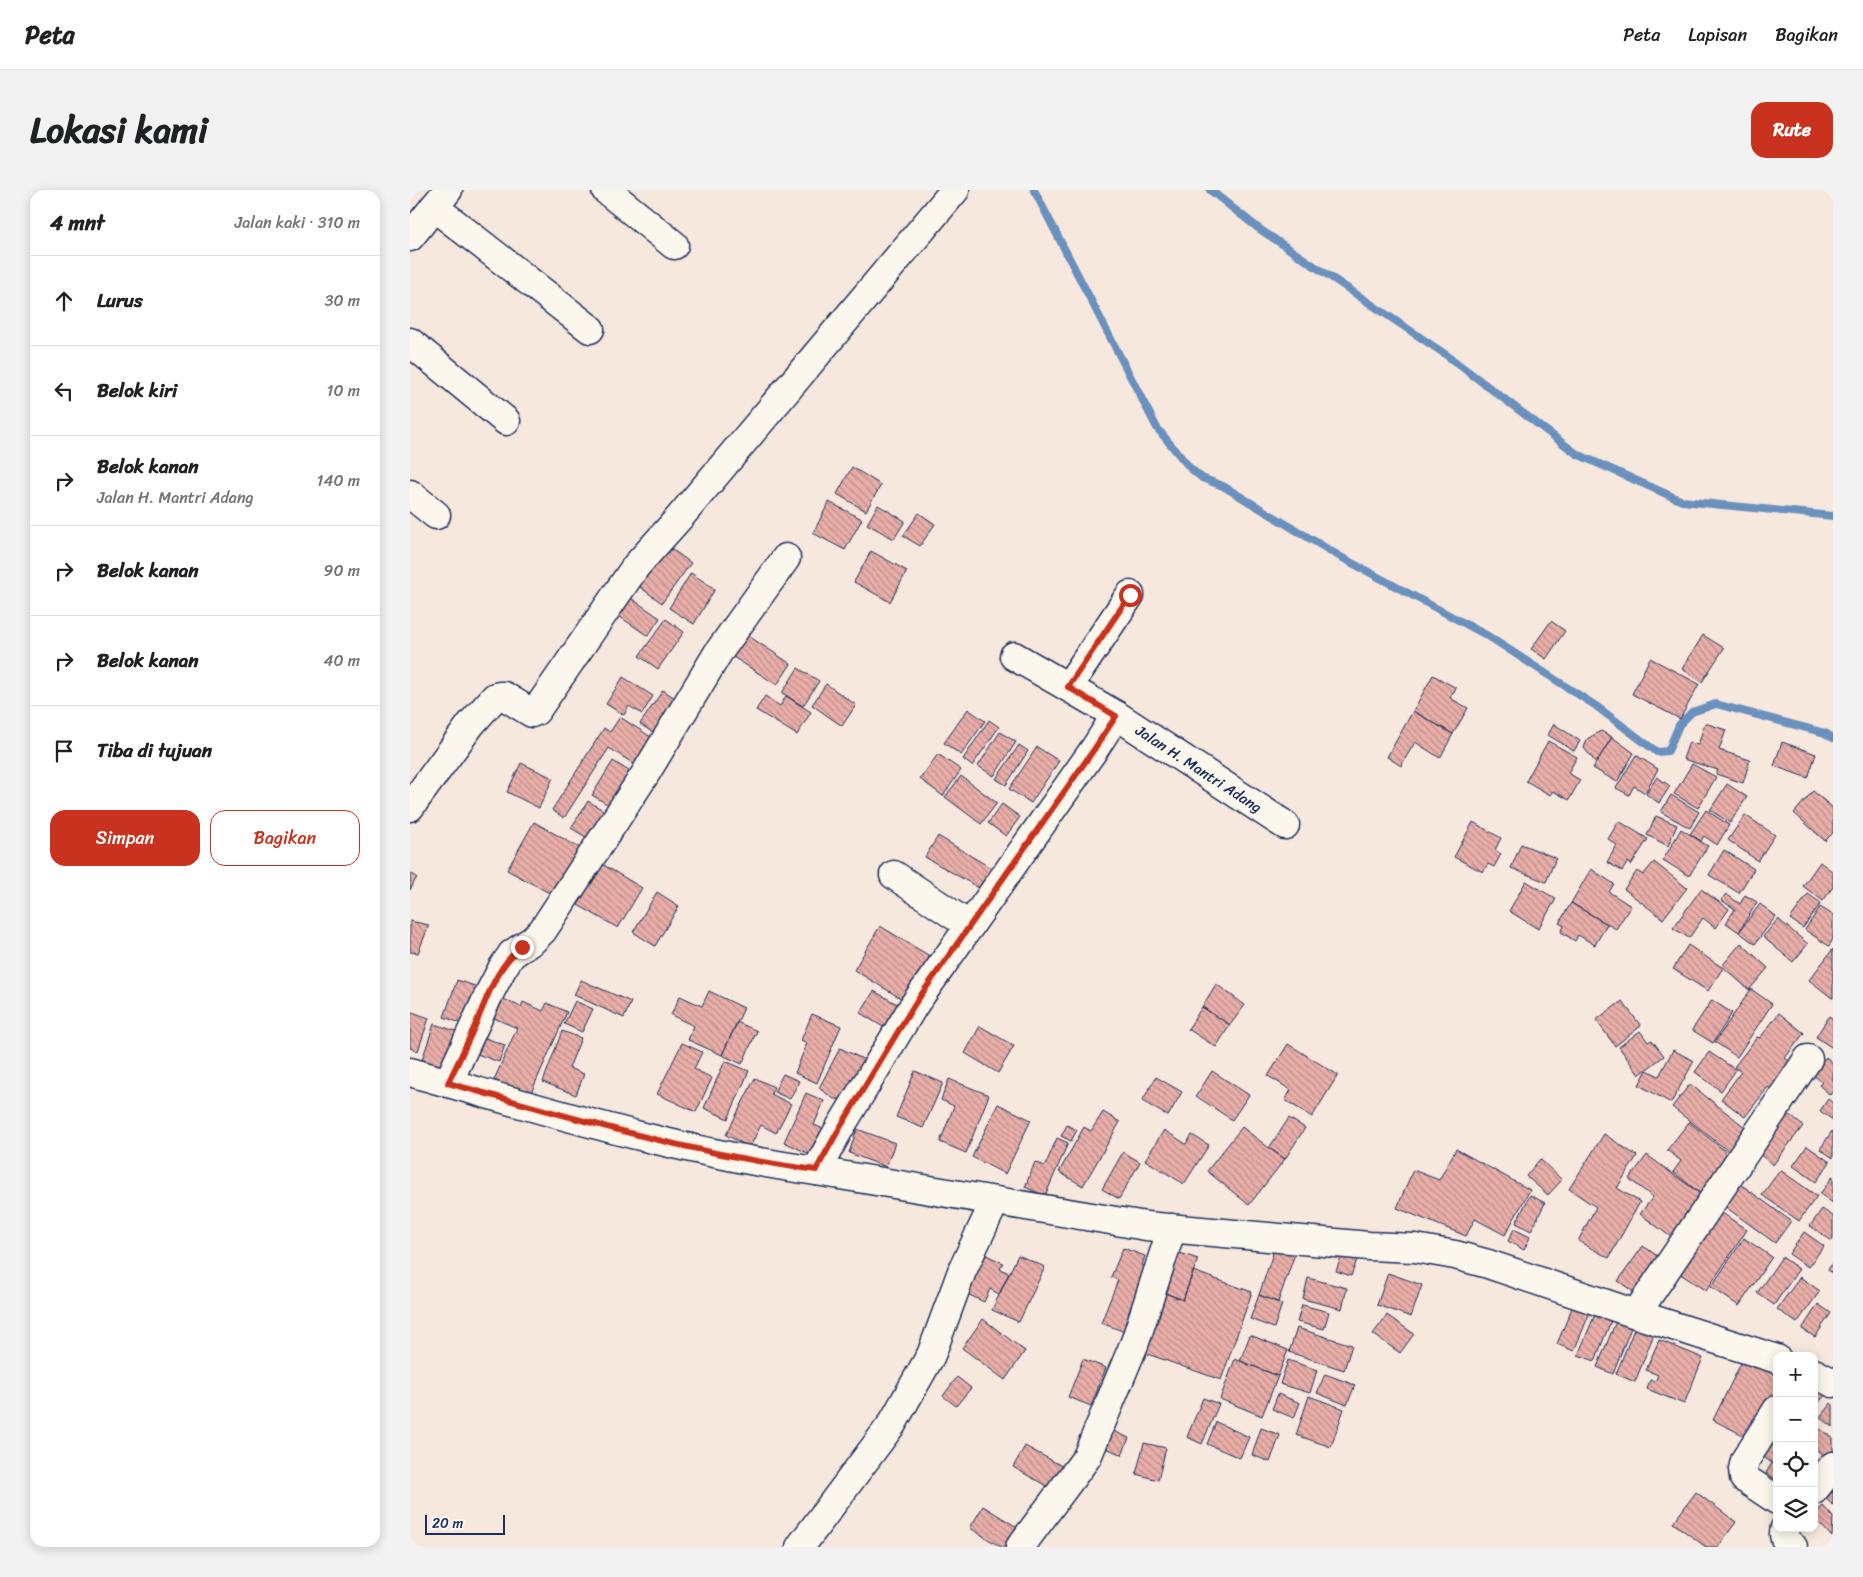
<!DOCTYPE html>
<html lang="id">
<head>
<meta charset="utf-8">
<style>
  body { margin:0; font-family:Sriracha,sans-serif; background:#f2f2f2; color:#202124 }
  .controls { position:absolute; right:15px; bottom:15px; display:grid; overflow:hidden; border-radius:10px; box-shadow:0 2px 12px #0003 }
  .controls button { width:45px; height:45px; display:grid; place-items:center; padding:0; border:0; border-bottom:1px solid #e0e0e0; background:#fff; color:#202124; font:25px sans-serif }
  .scale { position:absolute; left:15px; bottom:12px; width:80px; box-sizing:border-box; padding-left:5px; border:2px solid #1b2f5e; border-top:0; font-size:14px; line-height:18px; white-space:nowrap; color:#1b2f5e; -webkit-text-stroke:4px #fbf7ec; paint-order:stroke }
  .stop { position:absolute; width:15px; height:15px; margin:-11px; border:4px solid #c8321e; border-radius:50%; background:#fff }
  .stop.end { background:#c8321e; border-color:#fff; box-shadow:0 1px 5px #0008 }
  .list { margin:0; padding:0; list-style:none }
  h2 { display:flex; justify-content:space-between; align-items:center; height:65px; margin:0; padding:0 20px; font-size:21px }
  h2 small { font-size:16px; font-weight:400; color:#757577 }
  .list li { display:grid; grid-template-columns:32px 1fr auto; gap:15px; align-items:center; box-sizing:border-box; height:90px; padding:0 20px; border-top:1px solid #e0e0e0 }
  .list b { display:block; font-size:19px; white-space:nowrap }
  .list p { margin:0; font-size:16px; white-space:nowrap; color:#757577 }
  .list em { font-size:16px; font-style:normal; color:#757577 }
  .actions { display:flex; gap:10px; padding:15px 20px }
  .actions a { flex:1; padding:11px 0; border:1px solid #c8321e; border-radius:15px; text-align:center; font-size:18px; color:#c8321e }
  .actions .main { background:#c8321e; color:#fff }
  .icon { flex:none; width:28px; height:28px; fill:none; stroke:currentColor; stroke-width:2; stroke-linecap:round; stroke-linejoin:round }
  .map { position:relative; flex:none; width:1423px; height:1357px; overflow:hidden; border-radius:15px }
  header { display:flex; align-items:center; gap:30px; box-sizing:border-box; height:70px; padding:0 25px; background:#fff; border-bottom:1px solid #e0e0e0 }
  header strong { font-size:24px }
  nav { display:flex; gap:28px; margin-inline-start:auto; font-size:18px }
  .intro { display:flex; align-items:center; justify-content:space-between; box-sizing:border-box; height:120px; padding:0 30px }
  h1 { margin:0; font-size:35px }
  .button { padding:12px 22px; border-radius:15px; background:#c8321e; color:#fff; font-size:18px; font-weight:700 }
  main { display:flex; gap:30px; padding:0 30px }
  aside { flex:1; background:#fff; border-radius:15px; box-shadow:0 2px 12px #0003 }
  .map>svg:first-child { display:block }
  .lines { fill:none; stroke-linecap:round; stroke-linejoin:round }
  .stream { stroke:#6b90bd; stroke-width:8 }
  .building { fill:url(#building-back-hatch); stroke:#1b2f5e }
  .minor-casing { stroke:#1b2f5e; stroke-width:31 }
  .minor { stroke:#fbf7ec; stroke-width:28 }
  .route { stroke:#c8321e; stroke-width:6 }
  .labels { text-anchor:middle; stroke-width:4.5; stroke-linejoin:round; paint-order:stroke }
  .street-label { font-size:15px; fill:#1b2f5e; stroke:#fbf7ec }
</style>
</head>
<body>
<header>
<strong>Peta</strong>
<nav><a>Peta</a><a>Lapisan</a><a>Bagikan</a></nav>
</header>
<div class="intro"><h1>Lokasi kami</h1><a class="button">Rute</a></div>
<main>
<aside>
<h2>4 mnt<small>Jalan kaki · 310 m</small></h2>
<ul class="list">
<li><svg class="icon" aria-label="ahead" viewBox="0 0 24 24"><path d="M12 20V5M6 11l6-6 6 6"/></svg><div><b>Lurus</b></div><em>30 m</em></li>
<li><svg class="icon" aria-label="left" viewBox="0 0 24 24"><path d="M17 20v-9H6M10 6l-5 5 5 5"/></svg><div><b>Belok kiri</b></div><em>10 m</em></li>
<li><svg class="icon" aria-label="right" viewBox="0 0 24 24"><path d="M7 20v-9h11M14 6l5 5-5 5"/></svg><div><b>Belok kanan</b><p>Jalan H. Mantri Adang</p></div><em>140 m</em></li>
<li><svg class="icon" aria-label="right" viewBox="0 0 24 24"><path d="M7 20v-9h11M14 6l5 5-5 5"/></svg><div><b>Belok kanan</b></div><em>90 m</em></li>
<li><svg class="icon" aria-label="right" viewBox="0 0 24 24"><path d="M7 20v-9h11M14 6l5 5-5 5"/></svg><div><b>Belok kanan</b></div><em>40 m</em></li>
<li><svg class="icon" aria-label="arrive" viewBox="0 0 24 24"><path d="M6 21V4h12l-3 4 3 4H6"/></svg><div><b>Tiba di tujuan</b></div></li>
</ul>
<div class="actions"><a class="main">Simpan</a><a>Bagikan</a></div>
</aside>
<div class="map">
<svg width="1423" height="1357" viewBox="0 0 1423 1357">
  <defs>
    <pattern id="building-back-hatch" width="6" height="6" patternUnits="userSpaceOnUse" patternTransform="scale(1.25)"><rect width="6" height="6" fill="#e9aea7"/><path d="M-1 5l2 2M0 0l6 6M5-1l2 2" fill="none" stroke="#bc8e8b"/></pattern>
  </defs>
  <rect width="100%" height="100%" fill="#f7e8de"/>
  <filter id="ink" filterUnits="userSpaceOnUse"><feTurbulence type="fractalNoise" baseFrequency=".02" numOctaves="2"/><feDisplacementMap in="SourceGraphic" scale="10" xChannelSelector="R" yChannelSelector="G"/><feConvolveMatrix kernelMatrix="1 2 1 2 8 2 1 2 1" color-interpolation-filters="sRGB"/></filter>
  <g filter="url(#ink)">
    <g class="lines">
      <path class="stream" d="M624,0L747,238L780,278L792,288L813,296L929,366L1078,446L1186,516L1247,562L1258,561L1269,535L1282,522L1306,514L1415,543L1423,548
        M800,0L848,38L1035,164L1167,264L1272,311L1423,326"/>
    </g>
    <path class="building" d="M442,277L471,295L456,321L427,304Z
      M419,312L452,329L435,360L403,343Z
      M468,315L495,331L484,349L457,334Z
      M509,323L525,334L510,356L493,346Z
      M256,355L281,373L252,413L227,395Z
      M461,361L497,381L480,412L444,392Z
      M281,383L305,399L284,434L259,418Z
      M215,404L250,428L238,446L203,422Z
      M256,429L274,442L248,479L229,466Z
      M1141,431L1155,441L1136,469L1121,459Z
      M331,441L381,474L367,495L317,463Z
      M1293,445L1314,458L1292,492L1272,479Z
      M1240,468L1289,494L1270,529L1222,504Z
      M388,478L409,491L393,516L372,503Z
      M1023,485L1046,498L1040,508L1058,518L1043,544L1003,521Z
      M213,487L243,506L232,524L219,516L214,525L196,514Z
      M416,494L446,515L432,536L402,515Z
      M253,500L271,512L248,546L230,534Z
      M355,506L370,516L376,506L401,522L387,545L346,520Z
      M558,519L575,531L551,565L534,553Z
      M1003,521L1043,544L1030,568L1005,552L991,576L977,567Z
      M210,527L244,549L227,576L199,558L154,628L142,620L194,538L200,542Z
      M579,530L589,537L562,576L553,569Z
      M1295,533L1316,540L1309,560L1340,570L1333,593L1306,584L1308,580L1273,569L1279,552L1288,555Z
      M1144,534L1170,551L1164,561L1138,545Z
      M1191,541L1202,547L1186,573L1174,558L1177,549Z
      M590,542L606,552L584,586L568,576Z
      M1202,547L1224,563L1207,592L1183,578Z
      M1138,551L1167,567L1158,583L1170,590L1159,610L1143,601L1140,605L1116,591Z
      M1372,552L1406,564L1398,588L1364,576Z
      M609,555L618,561L596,595L586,589Z
      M627,557L649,571L621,613L599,599Z
      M528,564L551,580L533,606L510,589Z
      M1226,565L1248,579L1235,603L1224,596L1219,605L1206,598Z
      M203,571L222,583L202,617L182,605Z
      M111,573L143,588L129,618L97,602Z
      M1282,574L1306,587L1288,618L1264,604Z
      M551,586L587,613L571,634L535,607Z
      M1247,587L1260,596L1249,613L1236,604Z
      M1317,594L1337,607L1320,633L1300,620Z
      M1403,601L1423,618V643L1415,651L1384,623Z
      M1261,605L1289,622L1280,638L1251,622Z
      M178,611L201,625L184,652L161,638Z
      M592,614L610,627L596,646L578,633Z
      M1296,620L1319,635L1307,655L1294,646L1291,651L1280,644Z
      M1335,625L1365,645L1348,671L1318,650Z
      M1246,626L1267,635L1258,656L1237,645Z
      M1209,631L1238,649L1221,675L1218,672L1212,681L1197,672L1207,655L1198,649Z
      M124,632L170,658L143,705L97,680Z
      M1063,632L1091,648L1085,660L1091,664L1084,677L1078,674L1073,682L1044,667Z
      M1271,639L1298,656L1279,686L1253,670Z
      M528,646L581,678L569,698L515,667Z
      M1111,654L1146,668L1136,692L1101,678Z
      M1314,660L1344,679L1329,703L1299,685Z
      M1244,672L1277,698L1253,729L1214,699L1227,681L1233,685Z
      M1410,672L1423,682V697L1413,711L1393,696Z
      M192,674L232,698L208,738L168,715Z
      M1181,679L1204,694L1199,702L1221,716L1206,739L1161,713Z
      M0,683L7,687L0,700Z
      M1116,691L1146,709L1128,739L1099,721Z
      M1291,699L1319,719L1306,738L1293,728L1279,748L1263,738Z
      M247,702L269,716L245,756L223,742Z
      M1316,704L1330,714L1335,705L1347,712L1329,742L1316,733L1325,719L1311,710Z
      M1398,704L1411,713L1393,738L1380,729Z
      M1161,713L1197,734L1185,755L1168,745L1165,751L1151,742L1154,736L1149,733Z
      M1350,714L1366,726L1345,754L1329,742Z
      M1410,717L1423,725V749L1419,756L1395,740Z
      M1368,729L1398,754L1383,772L1353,747Z
      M0,731L19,735L8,763L0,762Z
      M470,736L523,768L497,812L444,780Z
      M1331,753L1358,778L1339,800L1312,776Z
      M1278,755L1313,778L1298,801L1263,779Z
      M1423,759V808H1422L1399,790Z
      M47,790L74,799L56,835L34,827Z
      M171,790L221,812L214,828L164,805Z
      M806,794L835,815L820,835L792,817Z
      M1341,799L1362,814L1327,867L1305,852Z
      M299,801L334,818L312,865L278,850L284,836L261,825L270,806L292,816Z
      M464,801L494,818L480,841L450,823Z
      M87,806L111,817L113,812L133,821L137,813L157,822L120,905L84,890L107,838L79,826Z
      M1302,810L1322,823L1303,853L1282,840Z
      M165,811L183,819L172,842L154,834Z
      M1212,811L1231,836L1205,856L1186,830Z
      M792,817L820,835L806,857L778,839Z
      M2,822L19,828L8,861L0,858V828Z
      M1369,823L1394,843L1375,868L1387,877L1366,903L1358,897L1335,927L1311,909L1331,882L1324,877L1347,847L1350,848Z
      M402,824L431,836L407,893L385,883L397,853L391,850Z
      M1419,826L1423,829V854L1421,857L1406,847Z
      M327,832L347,841L332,874L312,865Z
      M24,834L52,843L40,879L12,870Z
      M570,836L604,856L588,883L555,863Z
      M152,841L171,848L159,878L174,884L166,905L133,892Z
      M1230,841L1238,852L1242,850L1254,866L1229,885L1209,857Z
      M64,844L95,855L89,872L59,861Z
      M272,853L292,862L284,879L302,888L286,922L247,904Z
      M878,854L928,885L902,927L875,910L881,900L858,886Z
      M430,858L463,874L437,910L424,909L409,898Z
      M1263,860L1284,871L1261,913L1229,895L1237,880L1249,886Z
      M1299,862L1326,880L1311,901L1285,882Z
      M1416,867L1423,873V901L1420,905L1409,895L1412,892L1402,884Z
      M315,871L339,881L318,929L294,918Z
      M505,881L533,893L513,938L486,927Z
      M802,881L839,905L822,930L786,906Z
      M373,884L389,891L380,909L364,902Z
      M746,887L772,902L758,926L732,911Z
      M345,888L364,897L361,904L381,914L366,943L351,935L340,957L316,945Z
      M539,889L579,905L556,963L530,952L544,916L531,910Z
      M1280,894L1345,945L1327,968L1262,917Z
      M396,903L414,911L404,935L414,939L402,965L374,952Z
      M1418,909L1423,913V930L1410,921Z
      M588,914L621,930L595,984L562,967Z
      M1372,919L1393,936L1363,975L1342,958Z
      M693,922L710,932L673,996L649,982L674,937L681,941Z
      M879,928L895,938L875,969L859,958Z
      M1279,932L1326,970L1296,1008L1263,982L1271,971L1257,960Z
      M657,935L667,940L661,951L651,946Z
      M832,937L859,958L875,969L839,1015L797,981Z
      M447,939L485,953L476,977L439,963Z
      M754,940L776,954L782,945L799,955L774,994L735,970Z
      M1422,941H1423V968L1410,959Z
      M1194,944L1227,966L1207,998L1230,1012L1199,1068L1168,1051L1186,1017L1159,999Z
      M647,948L658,953L635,1006L615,997L625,972L635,976Z
      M1397,956L1420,972L1406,992L1383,976Z
      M1046,959L1120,1000L1095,1045L1065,1029L1056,1046L987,1018L1003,980L1029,990Z
      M713,962L730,972L709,1009L692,999Z
      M1237,965L1300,1011L1269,1053L1230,1024L1243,1007L1219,989Z
      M1130,969L1152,990L1138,1005L1116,986Z
      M1370,980L1407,1006L1389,1031L1352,1005Z
      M1423,986V1013L1410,1004Z
      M1322,988L1381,1031L1365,1053L1306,1010Z
      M1120,1005L1135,1013L1121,1041L1106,1033Z
      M1302,1016L1337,1040L1296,1101L1260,1077Z
      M1412,1019L1423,1026V1049L1422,1051L1400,1036Z
      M1104,1039L1120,1047L1114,1060L1098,1051Z
      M1394,1042L1414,1056L1398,1077L1379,1064Z
      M1334,1048L1362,1067L1329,1116L1301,1097Z
      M866,1054L886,1061L868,1112L849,1105Z
      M1233,1056L1255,1071L1231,1107L1208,1091Z
      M713,1058L735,1066L732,1075L743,1079L718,1143L691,1133L708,1090L701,1087Z
      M568,1061L593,1073L590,1079L599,1083L589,1104L580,1099L574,1112L549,1100Z
      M764,1061L788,1069L773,1110L750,1101Z
      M933,1062L948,1067L941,1086L926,1081Z
      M608,1065L635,1077L609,1132L582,1120Z
      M1372,1067L1389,1079L1364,1115L1347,1103Z
      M1423,1072V1083L1418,1080Z
      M783,1081L842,1102L811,1190L729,1161L750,1101L773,1110Z
      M978,1083L1012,1095L1001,1127L967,1115Z
      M1390,1087L1410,1101L1387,1133L1367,1119Z
      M898,1088L937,1098L932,1119L893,1109Z
      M849,1105L872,1114L864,1138L840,1129Z
      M1166,1108L1183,1115L1164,1161L1147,1154Z
      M1408,1114L1421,1123L1405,1147L1392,1139Z
      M892,1115L919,1122L914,1139L887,1132Z
      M1188,1117L1204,1123L1185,1171L1168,1165Z
      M977,1125L1004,1144L990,1163L963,1144Z
      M573,1129L615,1161L595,1190L552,1158Z
      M1207,1129L1222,1135L1203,1184L1187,1177Z
      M1225,1137L1244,1144L1225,1192L1206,1184Z
      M887,1138L942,1155L934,1180L879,1162Z
      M840,1145L878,1160L868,1186L830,1171Z
      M1249,1150L1293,1168L1274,1214L1237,1199L1240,1190L1245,1192L1248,1185L1236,1180Z
      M1334,1167L1367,1183V1208L1345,1251L1303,1230Z
      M673,1169L696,1178L681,1216L658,1207Z
      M825,1169L868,1186L852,1226L810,1209Z
      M878,1170L907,1180L900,1203L870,1194Z
      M915,1184L945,1195L937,1215L907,1203Z
      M547,1187L561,1198L546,1216L533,1206Z
      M1404,1194L1416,1204L1404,1218Z
      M868,1204L890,1213L884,1228L862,1219Z
      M899,1206L934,1219L921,1257L886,1245Z
      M793,1208L809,1214L792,1254L777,1247Z
      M1421,1213L1423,1215V1237L1410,1227Z
      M1367,1230V1267L1362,1273L1345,1261Z
      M806,1232L839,1247L830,1268L797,1254Z
      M1404,1235L1423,1248V1263L1419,1269L1404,1258Z
      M695,1237L719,1248L712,1265L687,1254Z
      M851,1238L870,1245L860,1272L842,1265Z
      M734,1253L756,1258L748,1290L726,1284Z
      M615,1256L652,1276L640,1298L603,1277Z
      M1404,1267L1410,1272L1404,1280Z
      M1362,1273L1367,1276V1290L1356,1283Z
      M1423,1301V1315L1416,1309Z
      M1286,1302L1326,1332L1308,1357H1296L1263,1333Z
      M573,1316L607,1337L595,1357H591L560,1338Z
      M1413,1316L1423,1327L1422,1347L1404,1327V1324Z"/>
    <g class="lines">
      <g class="minor-casing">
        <g id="minor">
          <path d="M196,0L264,55"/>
          <path d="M24,17L180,139"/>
          <path d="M0,47L38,0"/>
          <path d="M0,152L96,231"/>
          <path d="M0,304L26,325"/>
          <path d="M604,466L706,525"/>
          <path d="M658,497L720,405"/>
          <path d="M0,617L61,534L85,507L89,506H94L122,523L126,521L226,376L270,327L545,0"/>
          <path d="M484,685L560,736"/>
          <path d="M0,882C134,920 267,962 406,981L736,1036L959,1056L1005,1058L1045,1065L1078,1074L1226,1124L1367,1169"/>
          <path d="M38,893L80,802L93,777L102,764L123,750L133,740L234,586L308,463L376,368"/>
          <path id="s1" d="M406,981L428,941L504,815L685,558L706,525L875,635"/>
          <path d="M1226,1124L1398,869"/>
          <path d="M1404,1183L1423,1193"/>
          <path d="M1367,1220L1335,1270L1333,1279L1334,1288L1367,1310"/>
          <path d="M1404,1300L1423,1276"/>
          <path d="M1375,1338C1372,1347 1376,1352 1383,1357"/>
          <path d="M390,1357L482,1234L521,1165L552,1081L585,1011"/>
          <path d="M610,1357L677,1267L725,1152L762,1038"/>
        </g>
      </g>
      <use href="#minor" class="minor"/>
    </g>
  </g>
  <g class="lines" filter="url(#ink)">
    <path class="route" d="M112,757C86,775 76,812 63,840C55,858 47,875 38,893C160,927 280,964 406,980L428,941L504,815L685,558L706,526L658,497L720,405"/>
  </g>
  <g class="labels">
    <g class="street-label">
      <text dy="5" stroke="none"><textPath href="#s1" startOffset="645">Jalan H. Mantri Adang</textPath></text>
    </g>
  </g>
</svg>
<div class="controls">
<button>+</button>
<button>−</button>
<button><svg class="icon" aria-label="locate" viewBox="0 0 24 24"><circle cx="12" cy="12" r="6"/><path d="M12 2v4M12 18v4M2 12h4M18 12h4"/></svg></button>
<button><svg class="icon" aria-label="layers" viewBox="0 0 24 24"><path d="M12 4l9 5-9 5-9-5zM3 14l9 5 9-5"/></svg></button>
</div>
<div class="scale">20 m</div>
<div class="stop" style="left:720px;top:405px"></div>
<div class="stop end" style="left:112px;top:757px"></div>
</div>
</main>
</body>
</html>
